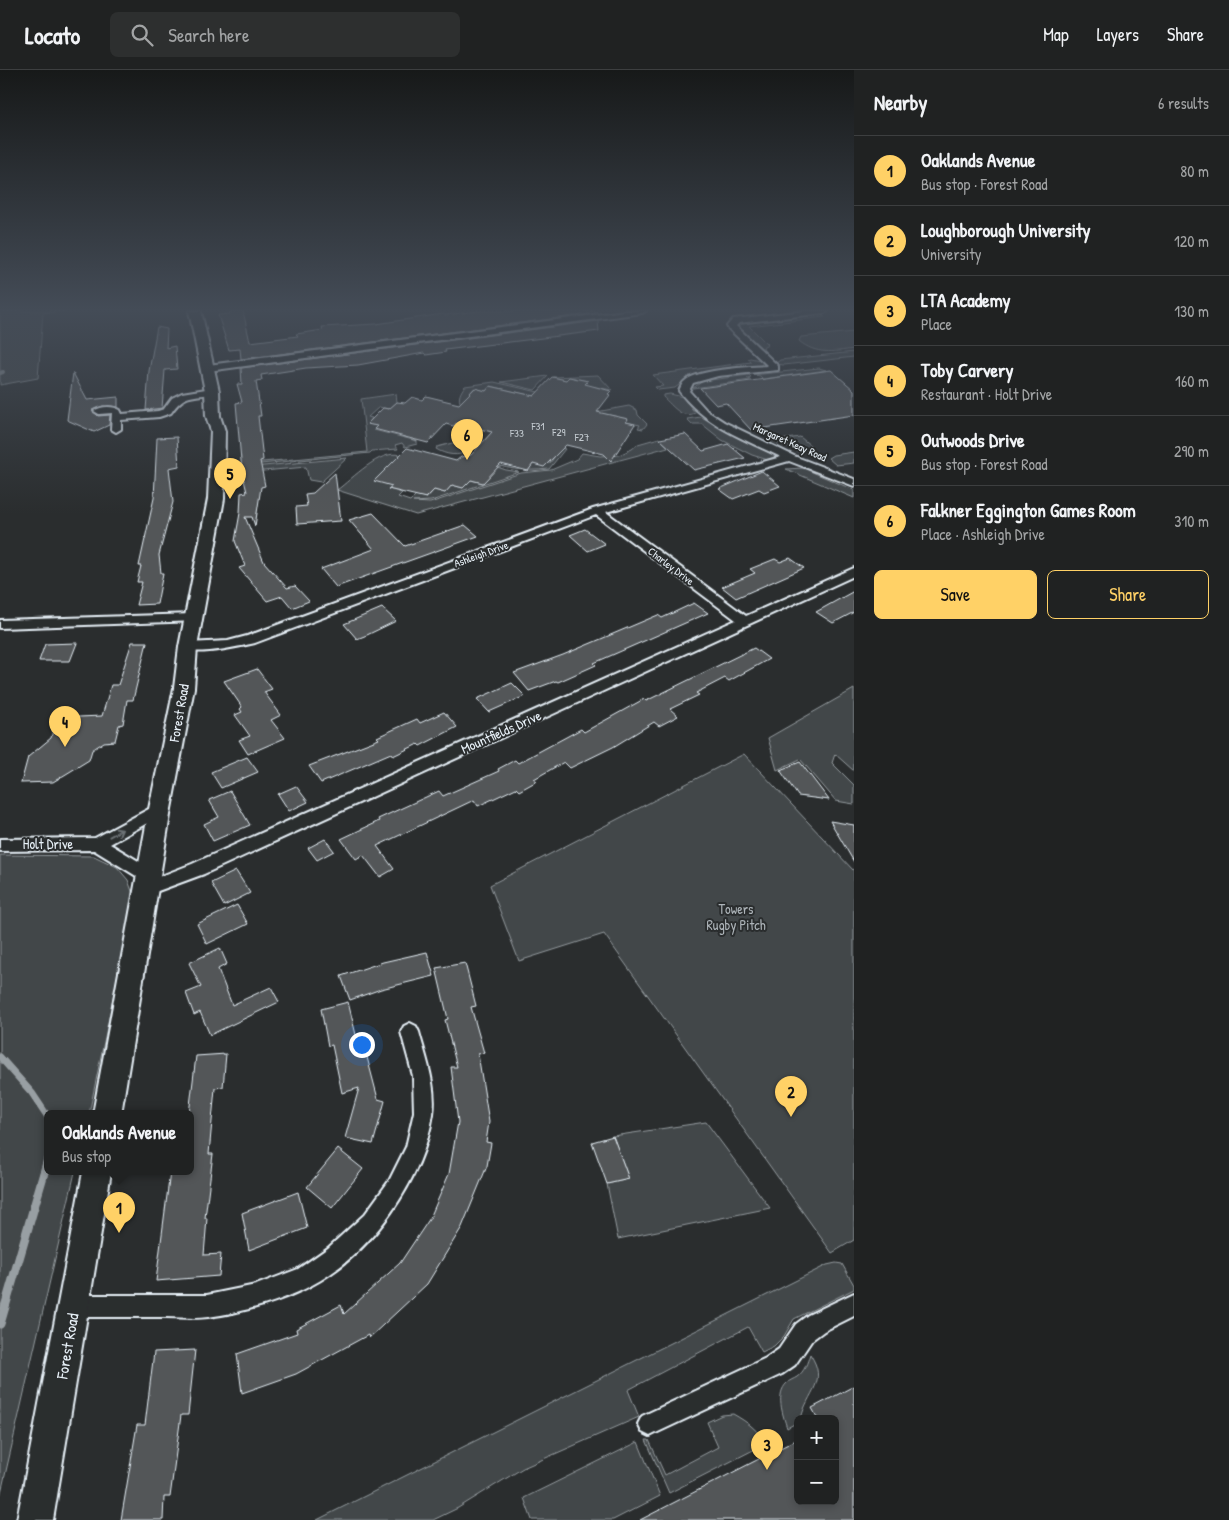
<!DOCTYPE html>
<html lang="en">
<head>
<meta charset="utf-8">
<style>
  body { margin:0; font-family:"Patrick Hand",sans-serif; background:#2d2f2f; color:#f1f3f6 }
  .controls { position:absolute; right:15px; bottom:15px; display:grid; overflow:hidden; border-radius:8px; box-shadow:0 2px 8px #0003 }
  .controls button { width:45px; height:45px; display:grid; place-items:center; padding:0; border:0; border-bottom:1px solid #3d3f40; background:#202222; color:#f1f3f6; font:25px sans-serif }
  .you { position:absolute; left:361px; top:974px; width:18px; height:18px; margin:-12px; border:4px solid #fff; border-radius:50%; background:#1a73e8; box-shadow:0 0 0 8px #1a73e833 }
  .badge { display:grid; place-items:center; width:32px; height:32px; border-radius:50%; background:#ffd166; color:#111; font-size:16px; font-weight:700 }
  .pin { position:absolute; translate:-50% -41px; filter:drop-shadow(0 1px 2px #0008) }
  .pin::after { content:''; position:absolute; top:26px; width:18px; height:15px; background:inherit; clip-path:polygon(0 0,100% 0,50% 100%) }
  .popup { position:absolute; left:44px; top:1040px; width:150px; height:65px; box-sizing:border-box; display:grid; place-content:center; border-radius:8px; background:#202222; filter:drop-shadow(0 1px 4px #0005); font-size:16px; white-space:nowrap; color:#a2a4a5 }
  .popup b { font-size:19px; color:#f1f3f6 }
  .popup::after { content:''; position:absolute; left:50%; top:100%; margin-left:-10px; border:10px solid transparent; border-top-color:#202222 }
  .list { margin:0; padding:0; list-style:none }
  h2 { display:flex; justify-content:space-between; align-items:center; height:65px; margin:0; padding:0 20px; font-size:21px }
  h2 small { font-size:16px; font-weight:400; color:#a2a4a5 }
  .list li { display:grid; grid-template-columns:32px 1fr auto; gap:15px; align-items:center; box-sizing:border-box; height:70px; padding:0 20px; border-top:1px solid #3d3f40 }
  .list b { display:block; font-size:19px; white-space:nowrap }
  .list p { margin:0; font-size:16px; white-space:nowrap; color:#a2a4a5 }
  .list em { font-size:16px; font-style:normal; color:#a2a4a5 }
  .actions { display:flex; gap:10px; padding:15px 20px }
  .actions a { flex:1; padding:11px 0; border:1px solid #ffd166; border-radius:8px; text-align:center; font-size:18px; color:#ffd166 }
  .actions .main { background:#ffd166; color:#111 }
  .icon { flex:none; width:28px; height:28px; fill:none; stroke:currentColor; stroke-width:2; stroke-linecap:round; stroke-linejoin:round }
  .map { position:relative; flex:none; width:854px; height:1450px; overflow:hidden }
  header { display:flex; align-items:center; gap:30px; box-sizing:border-box; height:70px; padding:0 25px; background:#202222; border-bottom:1px solid #3d3f40 }
  header strong { font-size:24px }
  nav { display:flex; gap:28px; margin-inline-start:auto; font-size:18px }
  .search { width:350px; height:45px; background:#2d2f2f; display:flex; align-items:center; gap:12px; box-sizing:border-box; padding:0 18px; border-radius:8px; color:#a2a4a5; font-size:19px }
  main { display:flex }
  aside { flex:1; background:#202222 }
  .map>svg:first-child { display:block }
  .green { fill:#424648; stroke:#959ca0 }
  .lines { fill:none; stroke-linecap:round; stroke-linejoin:round }
  .stream-far2 { stroke:#989fa3; stroke-width:4 }
  .stream-far1 { stroke:#989fa3; stroke-width:7 }
  .stream { stroke:#989fa3; stroke-width:9 }
  .building { fill:#535759; stroke:#e8f1f8 }
  .street-casing { stroke:#e8f1f8; stroke-width:4 }
  .secondary-casing { stroke:#e8f1f8; stroke-width:4 }
  .street { fill:#2a2d2e; fill-rule:evenodd }
  .secondary { fill:#2a2d2e; fill-rule:evenodd }
  .oneway { stroke:#6c7275 }
  .labels { text-anchor:middle; stroke-width:4; stroke-linejoin:round; paint-order:stroke }
  .number-label { font-size:11px; fill:#c3cad0 }
  .far-street-label { font-size:11px; fill:#e8f1f8; stroke:#2a2d2e }
  .street-label { font-size:14px; fill:#e8f1f8; stroke:#2a2d2e }
  .park-label { font-size:14px; fill:#aeb5ba; stroke:#2a2d2e }
  .near-street-label { font-size:16px; fill:#e8f1f8; stroke:#2a2d2e }
</style>
</head>
<body>
<header>
<strong>Locato</strong>
<div class="search"><svg class="icon" aria-label="search" viewBox="0 0 24 24"><circle cx="10" cy="10" r="6"/><path d="M15 15l6 6"/></svg>Search here</div>
<nav><a>Map</a><a>Layers</a><a>Share</a></nav>
</header>
<main>
<div class="map">
<svg width="854" height="1450" viewBox="0 0 854 1450">
  <rect width="100%" height="100%" fill="#2a2d2e"/>
  <filter id="ink" filterUnits="userSpaceOnUse"><feTurbulence type="fractalNoise" baseFrequency=".02" numOctaves="2"/><feDisplacementMap in="SourceGraphic" scale="10" xChannelSelector="R" yChannelSelector="G"/><feConvolveMatrix kernelMatrix="1 2 1 2 8 2 1 2 1" color-interpolation-filters="sRGB"/></filter>
  <g filter="url(#ink)">
    <path class="green" d="M0,241H65L43,243L38,308L0,315Z
      M820,243L825,247L749,256L768,275L758,280L735,256L738,252Z
      M854,262V279C833,282 816,285 799,271L801,267Z
      M854,282V287L784,295L775,294L780,290Z
      M750,288L760,290L763,292L759,298L688,308L675,318L658,320L655,317L663,316L653,305L751,292L748,289Z
      M819,298L826,300L763,309L760,306L753,305Z
      M598,305L612,320L584,315L588,311L569,307L566,310L553,307Z
      M749,305L751,307L747,308L750,310L693,318L703,311Z
      M548,306L535,320L501,312Z
      M494,312L556,326L545,329L491,316L486,321L474,318L469,324L467,330L461,334C457,328 461,321 465,316Z
      M396,324L397,332L389,339L379,337L368,347L372,348L368,354L377,356L374,360L417,371V374L405,377L402,373L395,375L398,379L372,381L370,383L251,395L252,393L367,382L361,329Z
      M670,324L683,327L695,343C681,349 673,336 663,327V325Z
      M629,336L637,340L638,345L647,354L643,359L638,358L640,355L626,352L627,349L596,342Z
      M701,347L771,381L775,385L774,387L768,390L752,385L722,370L702,354H692L687,349Z
      M800,367L811,376L799,382L773,371Z
      M659,368L668,377L416,445L337,420C352,409 380,379 400,385L380,406L392,416L389,419L402,423L398,427L410,431L416,425L427,428L434,420L445,423L452,415L463,418L471,410L483,413L491,404L483,392L506,400L519,402L431,431L413,432L430,433L521,403L551,400L577,389L582,383L600,386L619,385L632,379L638,374Z
      M460,371L471,374L469,381C458,387 446,385 436,379L437,377Z
      M561,378L565,379L549,399C522,402 506,399 481,390L478,387L528,401L533,394L550,393Z
      M854,382V393L836,395L828,388L833,385Z
      M347,388L321,412L309,410L306,397L253,402V397Z
      M803,398L854,420V428L786,399Z
      M854,619V701L835,684L832,693L854,715V734L836,731L800,689L777,700L768,668Z
      M744,684L854,801V1170L832,1183L604,864L519,891L490,815Z
      M0,785L94,786L117,797L128,810L134,827L89,1044H48V1102H75L0,1427Z
      M706,1052L770,1138L618,1169L607,1114L629,1109L613,1066Z
      M836,1193L842,1194L854,1215V1219L794,1249L784,1266L774,1276L762,1282L748,1257L628,1320L639,1347L523,1398L458,1438L433,1450H317L827,1195Z
      M810,1284C829,1313 807,1321 801,1349H798V1352L787,1358C783,1345 775,1324 787,1313C790,1310 794,1309 797,1307C805,1301 807,1293 810,1284Z
      M733,1344C747,1352 759,1360 765,1374L669,1423L646,1370H649L665,1405L718,1377L707,1352L722,1345Z
      M638,1372L660,1426L613,1450H532L524,1428Z"/>
    <g class="lines">
      <path class="stream-far2" d="M0,303L3,302"/>
      <path class="stream-far1" d="M0,987L32,1023L48,1047"/>
      <path class="stream" d="M0,1254L48,1089"/>
    </g>
    <path class="building" d="M243,241L250,272L298,266L296,264L323,260L322,257L376,254L443,244L445,245L478,241H597V243L241,289L240,279L229,280L218,245L230,244L229,242Z
      M598,251L599,261L445,280L446,282L426,285L424,283L358,295L306,298L261,305L262,310L256,311L261,346H258L263,390L260,391L265,416L261,417L255,456L252,447H245L264,492L287,518L295,516L309,531L292,538L282,526L267,531L239,498L245,496L235,471L240,443L241,423L247,422L242,402L236,333L242,332L237,314H242L241,298Z
      M157,257L167,259L166,278L175,276L177,299L165,300L162,338L146,340L149,301Z
      M831,300L854,320V345L751,360L726,333L716,335L700,318Z
      M73,303L87,330L118,327V337L103,336L92,340L98,346L110,345L109,355L94,362L67,350Z
      M552,307L566,310L569,307L588,311L585,314L611,321L608,324L610,325L597,342L628,349L626,352L635,354L611,391L604,384L566,375L544,397L533,394L528,401L501,394L483,413L471,410L463,418L452,415L445,423L434,420L426,428L388,419L392,416L374,411L407,378L456,391L461,387L471,385L492,362L456,353L453,356L446,354L428,373L374,359L377,356L367,354L383,338L389,339L397,332L405,333L412,327L422,330L426,326L459,334L475,318L486,321L490,316L534,326Z
      M685,364L703,381L728,374L745,388L694,400L660,369Z
      M177,367L179,396L169,398L173,432L159,485L161,503H163L157,534L136,535L142,512H137L141,496H139L154,428L157,368Z
      M762,401L780,416L764,422L759,419L733,429L719,419Z
      M335,403L341,451L297,454L296,437L307,436L305,424L313,423Z
      M373,443L405,476L465,455L478,466L336,517L321,499L374,479L349,450Z
      M585,459L605,474L588,481L570,465Z
      M790,488L804,498L736,528L722,517L755,503L750,499L775,489L780,492Z
      M854,521V542L833,553L816,542Z
      M694,533L708,543L594,593L596,595L558,612L556,611L529,621L514,603L563,585L658,545L662,548Z
      M382,538L396,551L367,565L357,569L344,554Z
      M132,572H147L133,630H127L123,654L119,655L115,671L104,672L92,680L89,690L53,712L21,713L28,687L51,668L56,648L102,646L111,615H118Z
      M77,573L70,591H39L45,574Z
      M754,578L769,589L729,611L725,608L696,623L699,625L670,639L678,646L659,656L654,652L613,677L570,698L564,692L534,709L537,711L519,721L516,718L478,736L474,730L377,776L394,799L380,807L363,785L356,789L341,769L379,751L378,749L439,721L443,726L499,701L498,699L515,690L518,693L581,659L584,662L644,629L646,631Z
      M257,599L272,619L264,622L281,645L271,650L285,668L248,684L239,670L250,666L235,645L242,642L240,639L242,637L224,611Z
      M512,613L525,626L489,642L477,629Z
      M444,642L457,657L420,676L418,674L393,686L391,683L321,713L309,696L379,669L377,667L417,649L420,653Z
      M247,687L258,702L221,718L211,702Z
      M800,692L829,730L798,726L780,700Z
      M296,716L308,732L289,741L278,724Z
      M230,721L250,755L213,771L204,754L219,747L209,730Z
      M830,751L854,755V792Z
      M325,769L334,781L317,790L308,778Z
      M236,801L250,823L224,836L211,813Z
      M237,835L248,854L207,874L197,854Z
      M220,878L227,894L218,899L232,935L271,917L279,932L210,965L200,942L194,945L186,923L201,917L189,893Z
      M427,882L434,906L381,919L350,930L341,906L383,892Z
      M465,893L476,936L471,937L484,983L478,984L489,1052L486,1072L491,1073L487,1096L462,1157L427,1214L369,1268L368,1265L296,1304L242,1323L237,1284L297,1263L296,1259L341,1235L344,1244L400,1193L430,1148L449,1104L458,1052L451,997H457L445,950L448,949L436,898Z
      M348,932L358,973L363,972L378,1029L385,1031L373,1074L345,1068L359,1018L342,1023L332,975L328,976L321,939Z
      M226,984L223,1017L215,1018L209,1084H213L205,1148H207L204,1185L221,1184L219,1206L156,1211L170,1102H190L189,1044L196,986Z
      M613,1066L629,1109L607,1114L592,1072Z
      M338,1079L363,1099L332,1138L307,1117Z
      M298,1122L307,1158L249,1180L242,1143Z
      M195,1280L188,1345H181L170,1427H164L163,1450H121L137,1355H145L154,1282Z
      M854,1316V1450H640L798,1369V1431H835V1349H818L812,1338Z"/>
    <g class="lines">
      <g class="street-casing">
        <path id="street" d="M625,241H646L642,243L208,301L204,298L208,295Z
          M805,241H828L824,243L739,253L736,256L778,296V300L718,306L693,313L689,321L707,341L724,352L794,386L854,409V416L789,391L606,442L746,546L854,498V506L204,804L147,825L141,823L139,818L141,813L146,812L94,780L0,781V769L95,768L160,733L165,735L168,739L165,743L110,774L155,801L156,808L192,794L736,550L596,445L255,573C242,576 189,588 182,577L188,573L228,571L247,566L593,439L781,387C742,368 706,356 679,321C681,317 682,313 685,311C698,299 750,297 768,296L728,258L727,256L733,249Z
          M212,318L215,319V323C193,328 185,322 171,343L159,347L121,350V359L116,362L111,359L112,343L99,344L94,341C101,336 113,336 120,340L122,344L158,341L164,339L172,328L182,323Z
          M194,544L200,548L198,551L0,558V550Z
          M410,953L416,956L419,962C426,988 437,1017 433,1044C423,1110 372,1183 312,1215C283,1231 241,1243 208,1247C194,1249 180,1247 166,1247C136,1247 105,1247 75,1247L67,1244L64,1236L67,1228L75,1225H207L256,1215L298,1199L328,1178L365,1144L389,1111L406,1077L414,1042L413,1006L401,962L404,956Z
          M854,1223V1246L824,1261L812,1270L795,1295L782,1304L658,1362L650,1366L642,1362L638,1354L642,1346L766,1288L779,1279L796,1254L808,1245Z"/>
      </g>
      <g class="secondary-casing">
        <path id="secondary" d="M189,241H201L219,321L220,346L225,361L224,429L197,577L194,618L171,739L121,1044H93L149,739L174,618L179,577L208,429L211,361L206,346L205,321Z
          M83,1102H111L53,1450H17Z"/>
      </g>
      <use href="#street" class="street"/>
      <use href="#secondary" class="secondary"/>
    </g>
    <defs><path id="oneway-shaft" d="M-6 0H5M1.5-3L5.5 0L1.5 3" fill="none" stroke-width="1.6" stroke-linecap="round" stroke-linejoin="round" transform="scale(1.25)"/></defs>
    <use class="oneway" href="#oneway-shaft" transform="translate(116 763) rotate(-29)"/>
  </g>
  <linearGradient id="sky" x2="0" y2="1"><stop stop-color="#171919"/><stop offset="0.54" stop-color="#444c57"/><stop offset="1" stop-color="#444c57" stop-opacity="0"/></linearGradient>
  <rect width="854" height="444" fill="url(#sky)"/>
  <g class="labels">
    <g class="number-label">
      <text x="538" y="360">F31</text>
      <text x="559" y="366">F29</text>
      <text x="517" y="367">F33</text>
      <text x="582" y="371">F27</text>
    </g>
    <g class="far-street-label">
      <text transform="translate(790 372) rotate(24)" y="4">Margaret Keay Road</text>
      <text transform="translate(481 484) rotate(-20)" y="4">Ashleigh Drive</text>
      <text transform="translate(671 496) rotate(37)" y="4">Charley Drive</text>
    </g>
    <g class="street-label">
      <text transform="translate(179 643) rotate(-80)" y="5">Forest Road</text>
      <text transform="translate(501 662) rotate(-24)" y="5">Mountfields Drive</text>
      <text x="48" y="779">Holt Drive</text>
    </g>
    <g class="park-label">
      <text x="736" y="844">Towers<tspan x="736" dy="16">Rugby Pitch</tspan></text>
    </g>
    <g class="near-street-label">
      <text transform="translate(67 1276) rotate(-80)" y="6">Forest Road</text>
    </g>
  </g>
</svg>
<div class="controls">
<button>+</button>
<button>−</button>
</div>
<div class="you"></div>
<div class="pin badge" style="left:119px;top:1163px">1</div>
<div class="popup"><b>Oaklands Avenue</b>Bus stop</div>
<div class="pin badge" style="left:791px;top:1047px">2</div>
<div class="pin badge" style="left:767px;top:1400px">3</div>
<div class="pin badge" style="left:65px;top:677px">4</div>
<div class="pin badge" style="left:230px;top:429px">5</div>
<div class="pin badge" style="left:467px;top:390px">6</div>
</div>
<aside>
<h2>Nearby<small>6 results</small></h2>
<ul class="list">
<li><span class="badge">1</span><div><b>Oaklands Avenue</b><p>Bus stop · Forest Road</p></div><em>80 m</em></li>
<li><span class="badge">2</span><div><b>Loughborough University</b><p>University</p></div><em>120 m</em></li>
<li><span class="badge">3</span><div><b>LTA Academy</b><p>Place</p></div><em>130 m</em></li>
<li><span class="badge">4</span><div><b>Toby Carvery</b><p>Restaurant · Holt Drive</p></div><em>160 m</em></li>
<li><span class="badge">5</span><div><b>Outwoods Drive</b><p>Bus stop · Forest Road</p></div><em>290 m</em></li>
<li><span class="badge">6</span><div><b>Falkner Eggington Games Room</b><p>Place · Ashleigh Drive</p></div><em>310 m</em></li>
</ul>
<div class="actions"><a class="main">Save</a><a>Share</a></div>
</aside>
</main>
</body>
</html>
